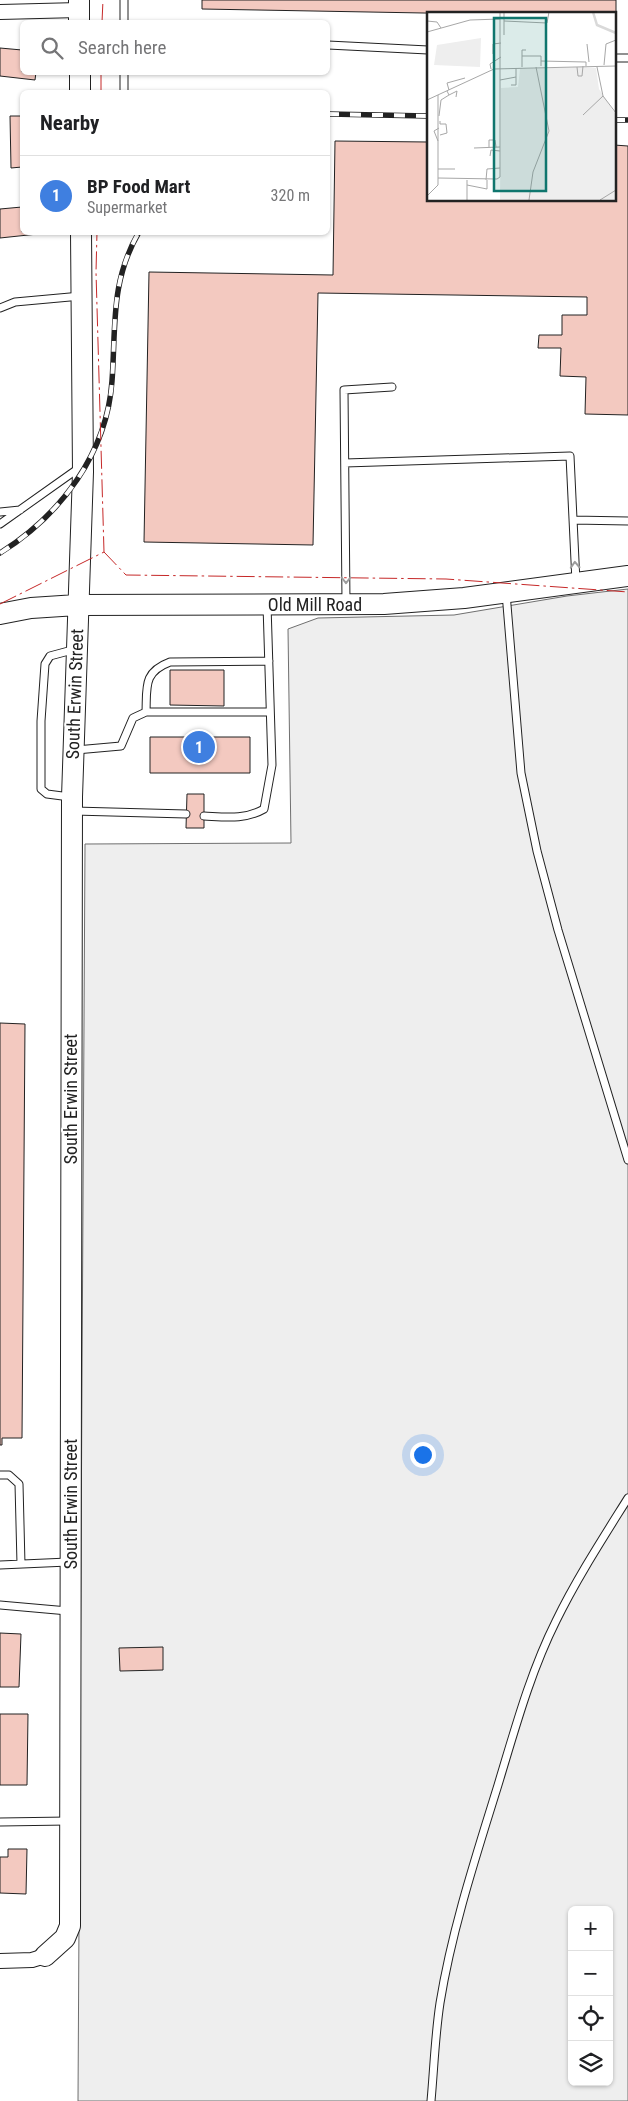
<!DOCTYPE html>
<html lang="en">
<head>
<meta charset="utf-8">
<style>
  body { margin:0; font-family:"Roboto Condensed",sans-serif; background:#f2f2f2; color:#202124 }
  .controls { position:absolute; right:15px; bottom:15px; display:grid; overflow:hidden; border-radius:8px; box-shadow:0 1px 4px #0004 }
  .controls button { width:45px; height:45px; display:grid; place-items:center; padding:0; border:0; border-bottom:1px solid #e0e0e0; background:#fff; color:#202124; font:25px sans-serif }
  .you { position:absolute; left:422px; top:1454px; width:18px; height:18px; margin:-12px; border:4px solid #fff; border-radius:50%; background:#1a73e8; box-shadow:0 0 0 8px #1a73e833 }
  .badge { display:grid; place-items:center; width:32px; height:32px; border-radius:50%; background:#d93025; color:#fff; font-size:16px; font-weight:700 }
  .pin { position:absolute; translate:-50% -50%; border:2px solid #fff; box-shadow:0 1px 5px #0006 }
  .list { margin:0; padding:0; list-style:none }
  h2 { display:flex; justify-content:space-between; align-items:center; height:65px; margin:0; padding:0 20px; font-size:21px }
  h2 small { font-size:16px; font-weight:400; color:#757577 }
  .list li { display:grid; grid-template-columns:32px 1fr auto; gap:15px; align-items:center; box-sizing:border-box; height:80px; padding:0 20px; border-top:1px solid #e0e0e0 }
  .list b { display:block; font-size:19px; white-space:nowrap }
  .list p { margin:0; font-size:16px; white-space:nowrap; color:#757577 }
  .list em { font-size:16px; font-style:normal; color:#757577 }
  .icon { flex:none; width:28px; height:28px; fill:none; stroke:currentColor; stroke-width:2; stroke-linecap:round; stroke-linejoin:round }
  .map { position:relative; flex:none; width:628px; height:2101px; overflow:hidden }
  .search { position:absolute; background:#fff; box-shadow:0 1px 4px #0004; left:20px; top:20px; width:310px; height:55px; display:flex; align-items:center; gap:12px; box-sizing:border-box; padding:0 18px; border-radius:8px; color:#757577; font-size:19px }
  .panel { position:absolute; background:#fff; box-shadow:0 1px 4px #0004; left:20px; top:90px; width:310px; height:145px; border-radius:8px }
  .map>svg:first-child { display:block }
  .green { fill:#eee; stroke:#6f6f6f; fill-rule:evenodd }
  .building { fill:#f3c9c0; stroke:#222 }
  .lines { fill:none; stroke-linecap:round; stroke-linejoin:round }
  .lane-casing { stroke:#222; stroke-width:9 }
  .street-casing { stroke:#222; stroke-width:16 }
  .secondary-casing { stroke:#222; stroke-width:22 }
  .lane { stroke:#fff; stroke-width:7 }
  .street { stroke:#fff; stroke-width:14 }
  .secondary { stroke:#fff; stroke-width:20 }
  .rail-casing { stroke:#222; stroke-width:5.5 }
  .rail { stroke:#fff; stroke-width:4; stroke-dasharray:11; stroke-linecap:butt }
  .power { stroke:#c62828; stroke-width:1; stroke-dasharray:18 4 2.5 4; stroke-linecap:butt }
  .oneway { stroke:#9c9c9c }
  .labels { text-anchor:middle; stroke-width:4; stroke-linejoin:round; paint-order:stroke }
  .street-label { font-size:18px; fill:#222; stroke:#fff }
  .inset-river { fill:none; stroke:#d9d9d9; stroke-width:2.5 }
  .inset-road { fill:none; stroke:#a7a7a7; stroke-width:1 }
  .view { fill:#0f766e; fill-opacity:0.15; stroke:#0f766e; stroke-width:2.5 }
  .inset-edge { fill:none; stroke:#222; stroke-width:2.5 }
</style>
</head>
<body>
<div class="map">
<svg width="628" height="2101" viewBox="0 0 628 2101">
  <rect width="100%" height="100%" fill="#fff"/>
  <path class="green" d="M628,589V2101H78L85,844L291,843L288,629L318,618L454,615L567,596ZM572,1910H609V2082H572Z"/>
  <path class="building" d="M202,0H616V16L614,14H479L202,9Z
    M0,48L22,50V72H36L35,80L0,76Z
    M10,116H22V167L11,168Z
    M335,141L428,142V200H614V145L628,146V415L585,414L586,377L560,376L561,348H538L539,335H562V315H587V297L318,293L313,545L144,542L149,272L333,275Z
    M22,207V232L47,233L0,238V209Z
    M170,670H224V706L170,705Z
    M150,737H250V773H150Z
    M187,794H204V828H186Z
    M0,1023L25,1024L22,1438H2V1445H0Z
    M0,1633L21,1634L19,1687H0Z
    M163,1647V1670L120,1671L119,1648Z
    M0,1714H28L27,1785H0Z
    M8,1849H27L26,1894L0,1893V1857H8Z"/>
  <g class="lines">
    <g class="lane-casing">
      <path id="lane" d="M124,0V22
        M328,45L428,50
        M614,58H628
        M124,72V92
        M0,308L15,302L81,296
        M345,463L570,456L576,582
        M0,512L20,510
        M573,520L628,521
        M0,524L79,468
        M506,593L521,773L537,851L558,930L628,1160
        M346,602L344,390L392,387
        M146,712C147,687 143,672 170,662L269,661
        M76,750L121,746L133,718L146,712H270
        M70,797L47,794L41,789V721L45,664L50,656L76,649
        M74,811L186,814
        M204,816C225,817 245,820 264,809L272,765L267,605
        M0,1475H9L19,1484L21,1564
        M0,1565L68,1562
        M0,1605L68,1611
        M0,1822L68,1821
        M431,2101C434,2068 435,2036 440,2003C452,1929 476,1856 498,1785C515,1729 530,1673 556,1621C577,1578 603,1538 628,1498"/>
    </g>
    <g class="street-casing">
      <path id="street" d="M0,12L79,10
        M0,1961L32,1960L45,1956"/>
    </g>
    <g class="secondary-casing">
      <path id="secondary" d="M79,0V22
        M80,72V92
        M0,614L31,608L77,605L384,604L464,598L628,576
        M45,1956L65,1938L70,1926L72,797L83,472L81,232"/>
    </g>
    <use href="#lane" class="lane"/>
    <use href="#street" class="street"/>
    <use href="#secondary" class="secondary"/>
    <g class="rail-casing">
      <path id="rail" d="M328,114L428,116
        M614,120H628
        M0,553C61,515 107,453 112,381C116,327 110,282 139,232"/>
    </g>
    <use href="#rail" class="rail"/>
    <path class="power" d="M102,22L103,0
      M101,92V72
      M104,552L126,575L446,579L628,592
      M0,604L104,552L96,272L97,232"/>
  </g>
  <defs><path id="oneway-chevron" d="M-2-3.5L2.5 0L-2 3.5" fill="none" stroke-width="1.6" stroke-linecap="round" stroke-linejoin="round" transform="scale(1.25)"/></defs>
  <g class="oneway">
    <use href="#oneway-chevron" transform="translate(575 565) rotate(-93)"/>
    <use href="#oneway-chevron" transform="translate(346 580) rotate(90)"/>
  </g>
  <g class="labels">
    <g class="street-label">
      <text x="315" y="611">Old Mill Road</text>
      <text transform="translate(75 694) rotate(-88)" y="6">South Erwin Street</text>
      <text transform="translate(71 1099) rotate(-90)" y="6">South Erwin Street</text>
      <text transform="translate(71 1504) rotate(-90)" y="6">South Erwin Street</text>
    </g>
  </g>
  <g transform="translate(427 12)">
    <rect width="189" height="189" fill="#fff"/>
    <path d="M54,26L53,55L7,53L10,33ZM155,55L169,56L172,77L189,103V188H73L74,76L91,75L93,57Z" fill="#eee"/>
    <path class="inset-river" d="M166,0L170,13L189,21"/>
    <path class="inset-road" d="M77,0V23M0,9L10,10L14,16M77,9L120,11L122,0M0,20L43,8L73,7M0,20V44M160,32L162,50M66,42V32L74,31M95,44H114V54M114,49L159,50V54M177,53L179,32L189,28M95,55V38H99M150,55L151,64H155L156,54M170,55L176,84L189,101M64,57L63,52L74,45M73,68L89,65M84,73H89V56M22,78L20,71L38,66M20,79L22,83L30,79L29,85M0,88L67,57L189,54M156,103L176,84M12,104L14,88L22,83M13,109V112H19L20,121L13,123M11,129L7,119L12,116M62,135V128H68L69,135M47,136L73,135M63,144L64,138L73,139M11,157H28M11,166L70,167L73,165V0M40,168V188M59,168L60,157L73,156M40,173L60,177V168M0,184L11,173V83M102,188L106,160L122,119L109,55M173,188L189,178"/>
    <path class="view" d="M67,6H119V179H67Z"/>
    <rect width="189" height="189" class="inset-edge"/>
  </g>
</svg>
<div class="controls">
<button>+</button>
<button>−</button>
<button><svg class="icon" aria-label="locate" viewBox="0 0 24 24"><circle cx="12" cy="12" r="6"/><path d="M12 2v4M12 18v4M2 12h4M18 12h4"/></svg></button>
<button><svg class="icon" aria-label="layers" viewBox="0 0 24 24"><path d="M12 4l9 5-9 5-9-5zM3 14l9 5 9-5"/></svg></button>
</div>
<div class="you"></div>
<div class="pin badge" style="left:199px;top:747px;background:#3f7fe0">1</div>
<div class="search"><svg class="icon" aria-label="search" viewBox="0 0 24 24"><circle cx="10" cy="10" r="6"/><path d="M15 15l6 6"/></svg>Search here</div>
<section class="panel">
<h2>Nearby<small></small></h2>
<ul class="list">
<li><span class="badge" style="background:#3f7fe0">1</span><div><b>BP Food Mart</b><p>Supermarket</p></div><em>320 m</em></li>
</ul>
</section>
</div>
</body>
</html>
